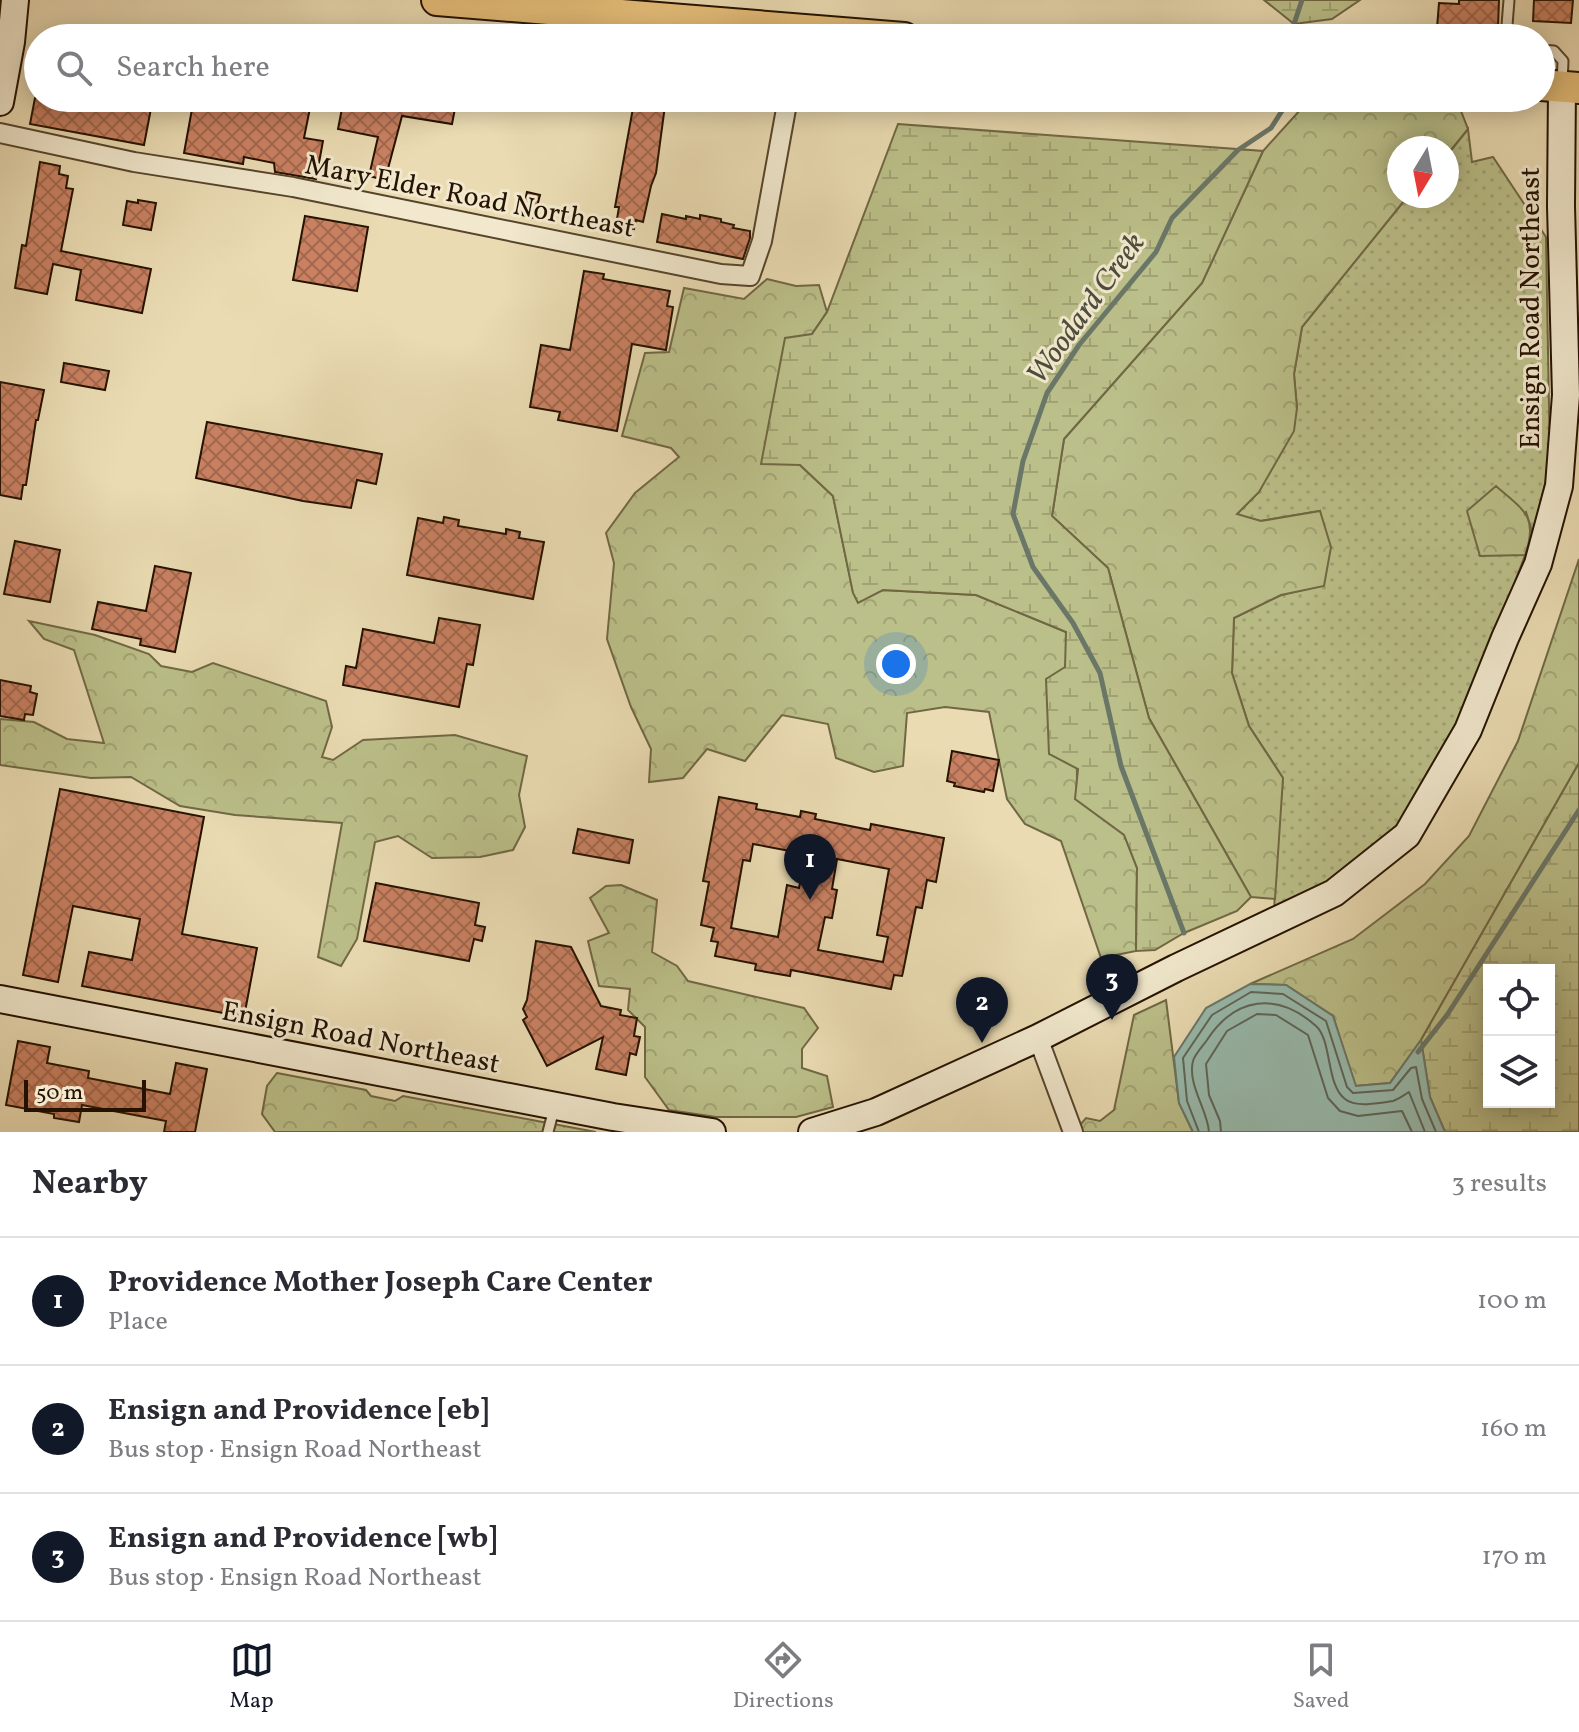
<!DOCTYPE html>
<html lang="en">
<head>
<meta charset="utf-8">
<style>
  body { margin:0; font-family:Vollkorn,serif; background:#f7f7f7; color:#2b2b33 }
  .controls { position:absolute; right:24px; bottom:24px; display:grid; overflow:hidden; border-radius:0px; box-shadow:0 4px 20px #0003 }
  .controls button { width:72px; height:72px; display:grid; place-items:center; padding:0; border:0; border-bottom:2px solid #e1e1e2; background:#fff; color:#2b2b33; font:40px sans-serif }
  .compass { position:absolute; left:1387px; top:136px; width:72px; height:72px; border-radius:50%; background:#fff; box-shadow:0 4px 20px #0003; rotate:190deg }
  .scale { position:absolute; left:24px; bottom:20px; width:122px; box-sizing:border-box; padding-left:8px; border:4px solid #251200; border-top:0; font-size:22px; line-height:28px; white-space:nowrap; color:#251200; -webkit-text-stroke:6px #f1e8cd; paint-order:stroke }
  .you { position:absolute; left:896px; top:664px; width:28px; height:28px; margin:-20px; border:6px solid #fff; border-radius:50%; background:#1a73e8; box-shadow:0 0 0 12px #1a73e833 }
  .badge { display:grid; place-items:center; width:52px; height:52px; border-radius:50%; background:#111827; color:#fff; font-size:26px; font-weight:700 }
  .pin { position:absolute; translate:-50% -66px; filter:drop-shadow(0 2px 4px #0008) }
  .pin::after { content:''; position:absolute; top:42px; width:28px; height:24px; background:inherit; clip-path:polygon(0 0,100% 0,50% 100%) }
  .list { margin:0; padding:0; list-style:none }
  h2 { display:flex; justify-content:space-between; align-items:center; height:104px; margin:0; padding:0 32px; font-size:34px }
  h2 small { font-size:26px; font-weight:400; color:#7c7c81 }
  .list li { display:grid; grid-template-columns:52px 1fr auto; gap:24px; align-items:center; box-sizing:border-box; height:128px; padding:0 32px; border-top:2px solid #e1e1e2 }
  .list b { display:block; font-size:30px; white-space:nowrap }
  .list p { margin:0; font-size:26px; white-space:nowrap; color:#7c7c81 }
  .list em { font-size:26px; font-style:normal; color:#7c7c81 }
  .icon { flex:none; width:44px; height:44px; fill:none; stroke:currentColor; stroke-width:2; stroke-linecap:round; stroke-linejoin:round }
  .map { position:relative; flex:none; width:1579px; height:1132px; overflow:hidden }
  .search { position:absolute; background:#fff; box-shadow:0 4px 20px #0003; left:24px; right:24px; top:24px; height:88px; display:flex; align-items:center; gap:20px; box-sizing:border-box; padding:0 28px; border-radius:44px; color:#7c7c81; font-size:30px }
  .sheet { height:488px; background:#fff }
  nav { display:flex; justify-content:space-around; align-items:center; box-sizing:border-box; height:112px; border-top:2px solid #e1e1e2; background:#fff; font-size:22px; color:#7c7c81 }
  nav a { display:grid; justify-items:center; gap:4px }
  nav .on { color:#111827 }
  .map>svg:first-child { display:block }
  .grass { fill:url(#grass-dots); stroke:#706844; stroke-width:2 }
  .forest { fill:url(#forest-crowns); stroke:#706844; stroke-width:2 }
  .wetland { fill:url(#wetland-marsh); stroke:#706844; stroke-width:2; fill-rule:evenodd }
  .water { fill:#98bbae; stroke:#6a7768; stroke-width:2 }
  .lines { fill:none; stroke-linecap:round; stroke-linejoin:round }
  .shore { stroke:#5e6657; stroke-width:2 }
  .stream { stroke:#6a7768; stroke-width:5 }
  .building { fill:url(#building-cross-hatch); stroke:#251200; stroke-width:2; fill-rule:evenodd }
  .lane-casing { stroke:#56442c; stroke-width:13 }
  .street-casing { stroke:#56442c; stroke-width:22 }
  .secondary-casing { stroke:#251200; stroke-width:30 }
  .primary-casing { stroke:#251200; stroke-width:34 }
  .lane { stroke:#f1e8cd; stroke-width:9 }
  .street { stroke:#f1e8cd; stroke-width:18 }
  .secondary { stroke:#f1e8cd; stroke-width:26 }
  .primary { stroke:#e5be79; stroke-width:30 }
  .labels { text-anchor:middle; stroke-width:6; stroke-linejoin:round; paint-order:stroke }
  .street-label { font-size:28px; fill:#251200; stroke:#f1e8cd }
  .water-label { font-size:30px; font-style:italic; fill:#4d4d3d; stroke:#f1e8cd }
</style>
</head>
<body>
<div class="map">
<svg width="1579" height="1132" viewBox="0 0 1579 1132">
  <defs>
    <pattern id="grass-dots" width="8" height="8" patternUnits="userSpaceOnUse" patternTransform="scale(2)"><rect width="8" height="8" fill="#bbbf89"/><path d="M2 2h.1M6 6h.1" fill="none" stroke="#a1a374" stroke-width="1.8" stroke-linecap="round"/></pattern>
    <pattern id="forest-crowns" width="20" height="18" patternUnits="userSpaceOnUse" patternTransform="scale(2)"><rect width="20" height="18" fill="#bbbf89"/><path d="M2 6a3 3 0 1 1 6 0M12 15a3 3 0 1 1 6 0" fill="none" stroke="#a1a374"/></pattern>
    <pattern id="wetland-marsh" width="20" height="14" patternUnits="userSpaceOnUse" patternTransform="scale(2)"><rect width="20" height="14" fill="#bbbf89"/><path d="M1 5h8M5 5V1M11 12h8M15 12V8" fill="none" stroke="#a1a374"/></pattern>
    <pattern id="building-cross-hatch" width="8" height="8" patternUnits="userSpaceOnUse" patternTransform="scale(2)"><rect width="8" height="8" fill="#c98162"/><path d="M0 0l8 8M0 8l8-8" fill="none" stroke="#a3684e"/></pattern>
  </defs>
  <rect width="100%" height="100%" fill="#eadbb2"/>
  <filter id="stains"><feTurbulence type="fractalNoise" baseFrequency=".0025" numOctaves="4"/><feColorMatrix values="0 0 0 0 .2 0 0 0 0 .09 0 0 0 0 .02 0 0 0 .5 -.17"/></filter>
  <radialGradient id="worn" r=".72"><stop offset=".6" stop-color="#630" stop-opacity="0"/><stop offset="1" stop-color="#630" stop-opacity=".3"/></radialGradient>
  <path class="grass" d="M1468,129L1472,162L1493,157L1546,237L1550,464L1533,534L1526,512L1480,555H1525L1460,730L1403,827L1339,882L1274,917L1276,857L1283,778L1249,726L1232,673L1234,618L1281,595L1324,585L1320,511L1260,521L1236,515L1259,492L1297,408L1294,374L1302,327L1408,196H1447V155Z"/>
  <path class="forest" d="M1311,98H1363L1459,106L1468,129L1447,155V148H1399V196H1408L1302,327L1294,374L1297,408L1294,431L1259,492L1237,514L1261,521L1320,511L1331,547L1324,586L1281,595L1234,618L1232,673L1249,726L1283,778L1275,899L1251,897L1149,718L1108,568L1052,516L1064,439L1202,283L1263,151Z
    M767,279L796,286L819,285L827,312L812,334L800,465L833,496L853,592L883,590L976,595L1066,632C1065,688 1081,743 1076,799L1124,834L1137,868L1136,951L1101,958L1061,841L1025,824L1007,799L989,712L945,707L907,713L903,766L874,772L836,758L828,724L782,715L745,761L707,749L683,778L649,782L651,749L631,707L607,639L614,563L606,533L635,493L679,457L671,448L622,436L645,353L669,352L684,288L744,299Z
    M1496,486C1523,510 1539,516 1525,555L1480,556L1467,511Z
    M1579,559V763L1421,1040L1390,1083L1355,1086L1333,1016L1286,985L1250,984L1353,939L1425,884L1469,836L1518,741Z
    M29,621L95,635L149,654L161,666L192,672L213,663L326,701L332,727L322,757L333,760L363,740L455,735L527,756L519,795L525,827L513,850L480,857L432,858L398,836L375,842L357,939L341,966L318,957L342,823L235,815L180,806L131,777L91,778L0,765V719L34,722L67,739L104,743L74,650L44,639Z
    M621,885L657,900L652,952L677,966L688,981L804,1008L818,1028L802,1049V1068L827,1076L833,1107L796,1117H716L669,1110L645,1077V1027L628,1010L630,989L599,986L588,941L609,933L590,898L606,886Z
    M1166,1000L1179,1103L1193,1132H1074L1086,1118L1100,1121L1114,1110L1134,1015Z
    M277,1073L366,1090L371,1096L395,1101L403,1096L596,1132H275L262,1114L267,1086Z"/>
  <path class="wetland" d="M1264,0H1360L1332,19L1294,24Z
    M898,124L1263,151L1202,283L1064,439L1052,516L1108,568L1149,718L1251,897L1237,911L1184,933L1155,950L1136,951L1137,868L1124,835L1075,799L1078,769L1049,754L1046,679L1065,667L1066,632L976,595L883,590L858,603L853,593L833,496L800,465L761,464L785,338L812,334L827,312Z
    M1579,763V1132H1445L1430,1097L1421,1040ZM1489,970H1549V1102H1489Z"/>
  <path class="water" d="M1250,984L1286,985L1333,1016L1356,1086L1390,1083L1421,1040L1430,1097L1445,1132H1193L1179,1103L1174,1057L1206,1008Z"/>
  <g class="lines">
    <path class="shore" d="M1199,1132L1187,1101L1183,1058L1212,1015L1251,992L1283,994L1326,1021L1347,1087L1353,1093L1393,1090L1411,1068L1416,1067L1422,1099L1436,1132
      M1209,1132C1208,1111 1187,1084 1193,1061C1195,1054 1203,1046 1207,1040C1235,997 1277,991 1316,1026C1332,1040 1326,1085 1345,1099C1355,1108 1381,1103 1393,1101C1399,1099 1404,1095 1409,1092L1425,1132
      M1221,1132L1220,1121L1209,1095L1206,1064L1227,1031L1257,1014L1276,1015L1308,1035L1328,1098L1340,1111L1358,1116L1402,1111L1412,1132"/>
    <path class="stream" d="M1294,24L1302,0
      M1184,933L1121,766L1100,673L1073,623L1033,567L1013,514L1023,461L1047,393L1079,345L1156,252L1172,218L1238,150L1271,128L1287,103
      M1418,1052L1447,1015L1579,810"/>
  </g>
  <path class="building" d="M1459,0H1499L1498,27L1489,26V31L1437,28L1439,3L1459,4Z
    M1534,0H1573L1571,23L1533,21Z
    M35,98H153L144,145L30,124Z
    M194,98H312L304,138L323,141L316,179L275,172L274,163L244,157L243,164L184,153Z
    M344,98H457L452,124L402,116L385,180L369,176L378,137L338,129Z
    M644,98H666L656,173L651,186L643,222L636,220L634,229L616,225L619,207H615L633,108L641,109Z
    M40,162L60,166L59,174L68,176L66,188L73,189L61,251L151,269L142,313L76,300L81,270L53,264L47,294L15,288L22,245L26,246Z
    M527,192L540,195L534,218L522,215Z
    M138,200L156,203L151,230L123,225L127,201L138,203Z
    M662,214L686,219V216L700,219V215L721,219V222L734,225L733,228L750,231V238L743,259L657,242Z
    M305,216L368,227L357,291L293,280Z
    M584,271L604,274L603,279L670,291L667,306L673,307L666,350L632,344L617,431L558,420L560,412L530,407L541,345L570,350Z
    M64,363L109,371L105,390L61,382Z
    M0,382L44,390L38,420H36L26,485H23L21,499L0,495Z
    M207,422L382,454L376,484L357,480L351,508L303,501L196,478Z
    M444,517L459,520L458,526L506,534V529L520,532L519,538L544,542L533,599L407,575L418,518L443,523Z
    M15,541L60,550L50,602L4,594Z
    M155,566L191,573L175,652L140,645L141,639L92,629L98,602L146,611Z
    M439,618L480,625L473,665L467,664L459,707L343,685L346,666L356,668L363,629L434,643Z
    M0,680L31,686L30,692L37,694L33,715L25,714L24,720L0,716Z
    M952,751L999,760L993,791L985,789L984,792L954,786L955,783L947,781Z
    M60,789L204,817L182,934L257,948L244,1017L82,986L89,952L132,960L140,919L73,906L58,982L23,975Z
    M719,797L757,804L756,809L800,817L801,811L816,814L815,819L870,830L871,824L944,838L936,882L927,880L922,908L916,907L903,972L902,976L894,975L891,989L791,970L790,976L755,970L756,964L715,956L718,942L711,941L714,928L701,925L709,882L703,881ZM753,844L806,854L799,888L787,885L778,937L731,928L743,860L750,861ZM837,859L889,869L877,935L888,937L883,962L818,950L825,917L832,918L837,890L832,889Z
    M578,829L633,840L629,863L573,853Z
    M376,883L479,903L475,925L485,927L482,941L474,939L469,961L364,941Z
    M536,941L571,947L601,1006L621,1010L620,1015L637,1018L634,1036L640,1037L636,1055L630,1053L626,1075L596,1069L603,1037L547,1066L523,1020L527,1017L523,1009L527,1000Z
    M18,1041L50,1047L47,1063L89,1071L88,1078L170,1094L176,1063L207,1069L195,1132H164L166,1121L82,1105L79,1122L54,1118V1114L6,1105Z"/>
  <g class="lines">
    <g class="lane-casing">
      <path id="lane" d="M1506,38L1509,0
        M1541,50L1554,51L1563,61L1562,83
        M548,1132L554,1109"/>
    </g>
    <g class="street-casing">
      <path id="street" d="M0,133L134,162L293,187L721,274L750,276L762,241L788,98
        M1038,1038L1073,1132"/>
    </g>
    <g class="secondary-casing">
      <path id="secondary" d="M0,102L11,42L15,0
        M0,999L613,1117L712,1132
        M812,1132L876,1112L1038,1038L1176,968L1334,893L1407,835L1468,730L1505,638L1538,564L1559,486L1566,395L1561,206L1562,86"/>
    </g>
    <g class="primary-casing">
      <path id="primary" d="M437,0L904,38
        M1541,85L1579,88"/>
    </g>
    <use href="#lane" class="lane"/>
    <use href="#street" class="street"/>
    <use href="#secondary" class="secondary"/>
    <use href="#primary" class="primary"/>
  </g>
  <g class="labels">
    <g class="street-label">
      <text transform="translate(470 195) rotate(11)" y="10">Mary Elder Road Northeast</text>
      <text transform="translate(1529 308) rotate(-90)" y="10">Ensign Road Northeast</text>
      <text transform="translate(361 1036) rotate(11)" y="10">Ensign Road Northeast</text>
    </g>
    <g class="water-label">
      <text transform="translate(1085 308) rotate(-54)" y="10">Woodard Creek</text>
    </g>
  </g>
  <rect width="100%" height="100%" filter="url(#stains)"/>
  <rect width="100%" height="100%" fill="url(#worn)"/>
</svg>
<div class="controls">
<button><svg class="icon" aria-label="locate" viewBox="0 0 24 24"><circle cx="12" cy="12" r="6"/><path d="M12 2v4M12 18v4M2 12h4M18 12h4"/></svg></button>
<button><svg class="icon" aria-label="layers" viewBox="0 0 24 24"><path d="M12 4l9 5-9 5-9-5zM3 14l9 5 9-5"/></svg></button>
</div>
<svg class="compass" viewBox="-18 -18 36 36"><path d="M0-13l5 13h-10z" fill="#e53935"/><path d="M0 13l5-13h-10z" fill="#7c7c81"/></svg>
<div class="scale">50 m</div>
<div class="you"></div>
<div class="pin badge" style="left:810px;top:900px">1</div>
<div class="pin badge" style="left:982px;top:1043px">2</div>
<div class="pin badge" style="left:1112px;top:1020px">3</div>
<div class="search"><svg class="icon" aria-label="search" viewBox="0 0 24 24"><circle cx="10" cy="10" r="6"/><path d="M15 15l6 6"/></svg>Search here</div>
</div>
<section class="sheet">
<h2>Nearby<small>3 results</small></h2>
<ul class="list">
<li><span class="badge">1</span><div><b>Providence Mother Joseph Care Center</b><p>Place</p></div><em>100 m</em></li>
<li><span class="badge">2</span><div><b>Ensign and Providence [eb]</b><p>Bus stop · Ensign Road Northeast</p></div><em>160 m</em></li>
<li><span class="badge">3</span><div><b>Ensign and Providence [wb]</b><p>Bus stop · Ensign Road Northeast</p></div><em>170 m</em></li>
</ul>
</section>
<nav>
<a class="on"><svg class="icon" aria-label="map" viewBox="0 0 24 24"><path d="M3 6l6-2 6 2 6-2v14l-6 2-6-2-6 2zM9 4v14M15 6v14"/></svg>Map</a>
<a><svg class="icon" aria-label="directions" viewBox="0 0 24 24"><path d="M12 3l9 9-9 9-9-9zM9 14v-3h6M13 9l2 2-2 2"/></svg>Directions</a>
<a><svg class="icon" aria-label="saved" viewBox="0 0 24 24"><path d="M7 4h10v16l-5-4-5 4z"/></svg>Saved</a>
</nav>
</body>
</html>
